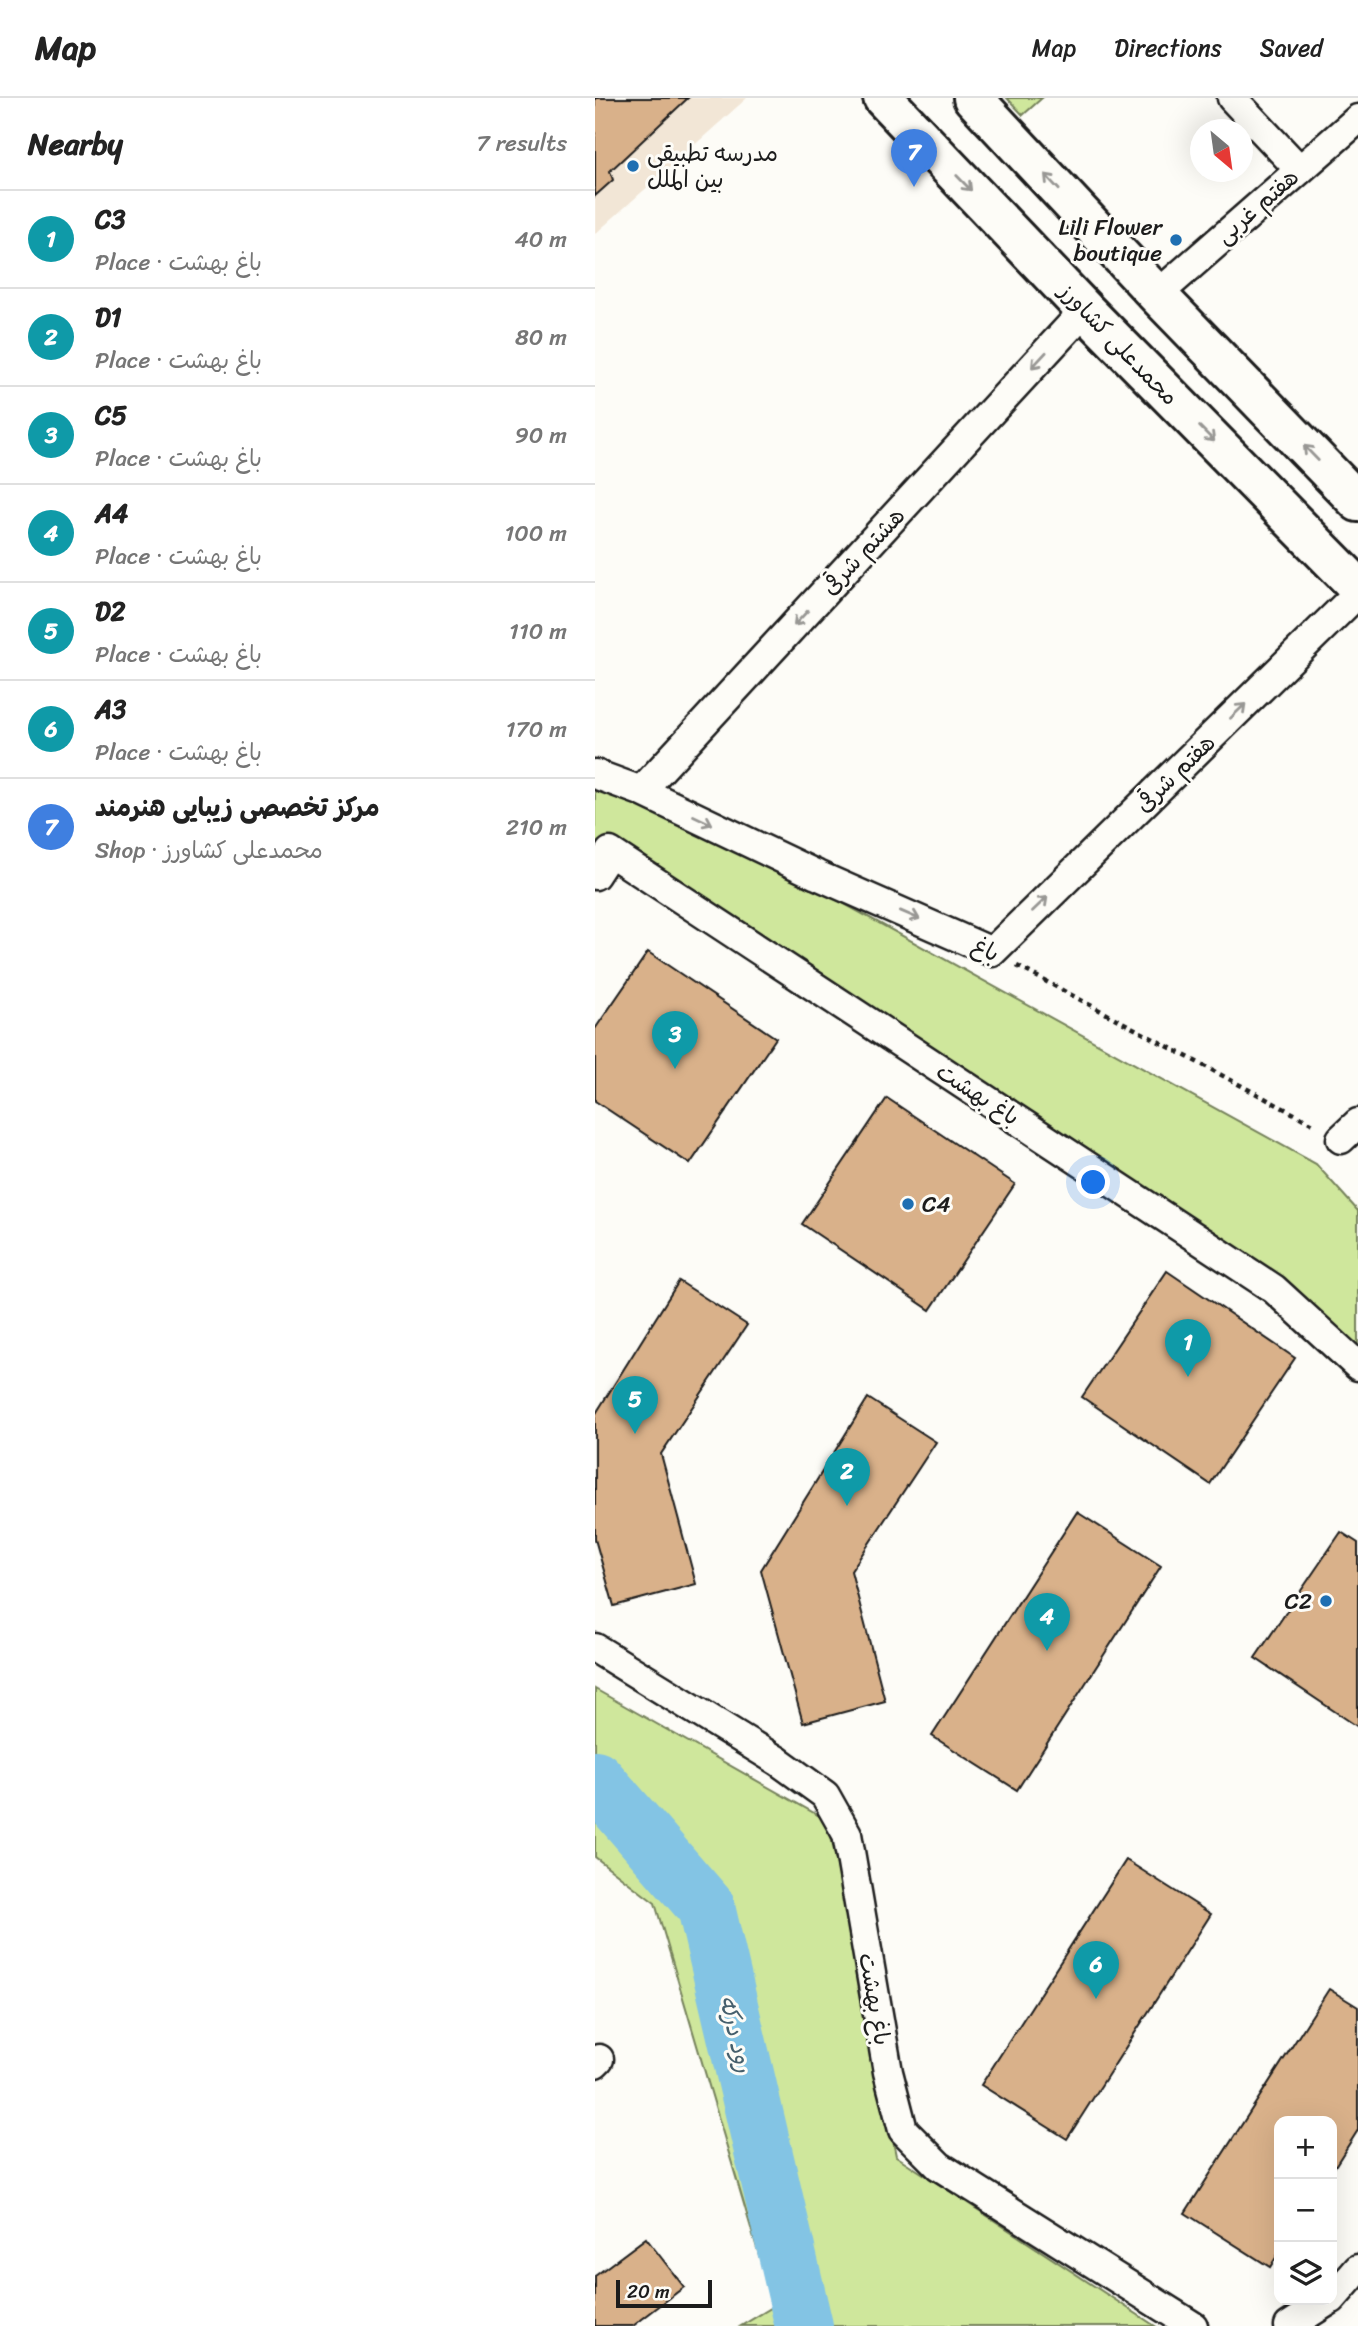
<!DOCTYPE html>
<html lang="en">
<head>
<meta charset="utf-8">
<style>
  body { margin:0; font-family:Sriracha,"Playpen Sans Arabic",sans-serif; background:#f6f6f6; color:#222 }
  .controls { position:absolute; right:21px; bottom:21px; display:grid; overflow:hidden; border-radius:14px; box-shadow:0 7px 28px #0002 }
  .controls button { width:63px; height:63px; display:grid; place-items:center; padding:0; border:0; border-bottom:2px solid #e0e0e0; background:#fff; color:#222; font:35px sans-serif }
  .compass { position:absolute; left:595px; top:21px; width:63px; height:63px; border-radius:50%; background:#fff; box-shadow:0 7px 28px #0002; rotate:151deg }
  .scale { position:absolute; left:21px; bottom:18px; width:96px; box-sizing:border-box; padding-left:7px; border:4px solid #1c1c1c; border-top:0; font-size:19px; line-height:24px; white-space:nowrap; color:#1c1c1c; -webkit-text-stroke:5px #fdfcf7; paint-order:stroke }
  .you { position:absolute; left:499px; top:1085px; width:24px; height:24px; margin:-18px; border:5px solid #fff; border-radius:50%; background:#1a73e8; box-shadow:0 0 0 10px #1a73e833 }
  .badge { display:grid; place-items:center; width:46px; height:46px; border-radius:50%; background:#db2777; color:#fff; font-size:23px; font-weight:700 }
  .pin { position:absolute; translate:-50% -58px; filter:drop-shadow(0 2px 4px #0008) }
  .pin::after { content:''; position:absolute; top:37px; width:24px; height:21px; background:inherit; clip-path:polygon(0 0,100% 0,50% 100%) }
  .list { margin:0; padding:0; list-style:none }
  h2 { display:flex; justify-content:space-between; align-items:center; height:91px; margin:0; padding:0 28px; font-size:30px }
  h2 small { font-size:23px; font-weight:400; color:#767676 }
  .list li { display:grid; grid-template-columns:46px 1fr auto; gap:21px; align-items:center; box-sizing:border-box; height:98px; padding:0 28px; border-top:2px solid #e0e0e0 }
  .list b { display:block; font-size:26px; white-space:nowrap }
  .list p { margin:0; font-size:23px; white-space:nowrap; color:#767676 }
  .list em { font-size:23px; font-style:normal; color:#767676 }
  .icon { flex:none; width:38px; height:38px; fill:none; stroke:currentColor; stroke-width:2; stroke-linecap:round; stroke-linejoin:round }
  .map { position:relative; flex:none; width:763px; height:2228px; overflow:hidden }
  header { display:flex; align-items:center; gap:42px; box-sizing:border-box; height:98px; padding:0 35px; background:#fff; border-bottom:2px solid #e0e0e0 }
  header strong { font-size:33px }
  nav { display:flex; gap:38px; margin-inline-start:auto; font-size:24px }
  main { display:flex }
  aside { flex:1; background:#fff }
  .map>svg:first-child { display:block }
  .built { fill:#f2e6d6 }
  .green { fill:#cfe79c; stroke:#76825c; stroke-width:2 }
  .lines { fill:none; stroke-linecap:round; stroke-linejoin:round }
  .river { stroke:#83c4e4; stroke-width:58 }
  .building { fill:#d9b18a; stroke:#1c1c1c; stroke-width:2 }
  .street-casing { stroke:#1c1c1c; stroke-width:33 }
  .secondary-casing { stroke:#1c1c1c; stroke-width:44 }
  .path { stroke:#1c1c1c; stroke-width:4.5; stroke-dasharray:5 5; stroke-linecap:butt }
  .street { stroke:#fdfcf7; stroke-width:28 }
  .secondary { stroke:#fdfcf7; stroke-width:38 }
  .oneway { stroke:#989794 }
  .poi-dot { fill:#1f6fb2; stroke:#fdfcf7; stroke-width:2.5 }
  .labels { text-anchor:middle; stroke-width:6; stroke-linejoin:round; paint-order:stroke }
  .poi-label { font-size:23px; fill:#1c1c1c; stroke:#fdfcf7; text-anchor:start }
  .street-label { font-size:23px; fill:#1c1c1c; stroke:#fdfcf7 }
  .water-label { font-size:24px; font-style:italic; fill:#455f6c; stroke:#fdfcf7 }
</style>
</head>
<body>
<header>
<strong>Map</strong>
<nav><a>Map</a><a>Directions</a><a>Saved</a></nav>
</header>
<main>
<aside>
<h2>Nearby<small>7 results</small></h2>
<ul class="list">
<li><span class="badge" style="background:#0f9aa8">1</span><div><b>C3</b><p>Place · باغ بهشت</p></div><em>40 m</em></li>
<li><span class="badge" style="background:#0f9aa8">2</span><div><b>D1</b><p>Place · باغ بهشت</p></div><em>80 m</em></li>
<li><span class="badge" style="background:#0f9aa8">3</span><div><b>C5</b><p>Place · باغ بهشت</p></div><em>90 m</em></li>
<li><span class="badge" style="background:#0f9aa8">4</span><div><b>A4</b><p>Place · باغ بهشت</p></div><em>100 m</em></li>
<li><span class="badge" style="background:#0f9aa8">5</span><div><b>D2</b><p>Place · باغ بهشت</p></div><em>110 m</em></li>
<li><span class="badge" style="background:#0f9aa8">6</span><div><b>A3</b><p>Place · باغ بهشت</p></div><em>170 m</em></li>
<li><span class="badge" style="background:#3f7fe0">7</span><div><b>مرکز تخصصی زیبایی هنرمند</b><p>Shop · محمدعلی کشاورز</p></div><em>210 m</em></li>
</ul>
</aside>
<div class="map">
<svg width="763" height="2228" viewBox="0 0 763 2228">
  <rect width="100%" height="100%" fill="#fdfcf7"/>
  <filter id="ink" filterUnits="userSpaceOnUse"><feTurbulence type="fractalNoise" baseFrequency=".0143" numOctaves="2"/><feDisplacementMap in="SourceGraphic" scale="14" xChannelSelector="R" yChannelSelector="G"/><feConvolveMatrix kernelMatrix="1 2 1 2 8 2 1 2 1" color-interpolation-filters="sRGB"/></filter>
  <g filter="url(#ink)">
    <path class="built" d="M0,0H152L0,136Z"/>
    <path class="green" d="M412,0H447L428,17Z
      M0,684L206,782L721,1066L763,1113V1247L0,762Z
      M0,1591L233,1723L301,2058L560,2228H146L179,2208L60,1805L0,1759Z"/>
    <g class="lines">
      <path class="river" d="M0,1681L111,1809L209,2228"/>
    </g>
    <path class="building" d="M0,0H93L15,73L18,82L0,98Z
      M53,854L181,940L95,1066L0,1003V931Z
      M292,1000L420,1086L335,1212L207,1126Z
      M572,1173L700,1260L615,1386L487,1299Z
      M84,1183L152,1227L66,1356L101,1486L19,1508L0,1441V1317Z
      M273,1300L341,1344L256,1473L290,1603L208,1625L166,1472Z
      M482,1414L566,1468L422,1692L337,1638Z
      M746,1434L763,1445V1629L660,1560Z
      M531,1762L616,1816L472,2041L386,1987Z
      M734,1891L763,1909V2032L737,2073V2023H684V2155L675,2169L590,2115Z
      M51,2140L89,2189L38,2228H0V2178Z"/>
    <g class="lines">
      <g class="street-casing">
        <path id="street" d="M637,0L704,71
          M562,197L763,21
          M0,676L46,693L222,777L397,854L763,495
          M46,693L490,212
          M0,777L15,754L679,1191L763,1268
          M746,1041L763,1025
          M0,1550L183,1663L230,1697L252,1736L293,1974L308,2032L344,2068L598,2228
          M0,1965L4,1961
          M737,2201L763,2171
          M694,2228L735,2202"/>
      </g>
      <g class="secondary-casing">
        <path id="secondary" d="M288,0L490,212L763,489
          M378,0L562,197L763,404"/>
      </g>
      <path class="path" d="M422,868L720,1027"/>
      <use href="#street" class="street"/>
      <use href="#secondary" class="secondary"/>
    </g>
    <defs><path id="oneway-shaft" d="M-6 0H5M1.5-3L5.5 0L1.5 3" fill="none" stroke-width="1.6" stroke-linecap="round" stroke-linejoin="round" transform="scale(1.75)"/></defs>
    <g class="oneway">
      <use href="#oneway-shaft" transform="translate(457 84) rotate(-133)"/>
      <use href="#oneway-shaft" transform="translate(369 85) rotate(46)"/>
      <use href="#oneway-shaft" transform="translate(444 262) rotate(133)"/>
      <use href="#oneway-shaft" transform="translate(612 336) rotate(45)"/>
      <use href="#oneway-shaft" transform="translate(716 355) rotate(-134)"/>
      <use href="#oneway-shaft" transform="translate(206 520) rotate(133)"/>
      <use href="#oneway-shaft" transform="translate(643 613) rotate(-44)"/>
      <use href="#oneway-shaft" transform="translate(108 722) rotate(25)"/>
      <use href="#oneway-shaft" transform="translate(445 806) rotate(-44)"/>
      <use href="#oneway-shaft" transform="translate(315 817) rotate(23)"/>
    </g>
  </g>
  <g class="poi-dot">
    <circle cx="38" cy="68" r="7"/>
    <circle cx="581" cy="142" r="7"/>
    <circle cx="313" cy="1106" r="7"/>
    <circle cx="731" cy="1503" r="7"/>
  </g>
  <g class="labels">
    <g class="poi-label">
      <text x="52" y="63">مدرسه تطبیقی<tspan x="52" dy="26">بین الملل</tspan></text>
      <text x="567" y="137" text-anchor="end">Lili Flower<tspan x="567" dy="26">boutique</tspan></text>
      <text x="327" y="1114">C4</text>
      <text x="717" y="1511" text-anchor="end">C2</text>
    </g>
    <g class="street-label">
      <text transform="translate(662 108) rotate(-41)" y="8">هفتم غربی</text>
      <text transform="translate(524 246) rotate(46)" y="8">محمدعلی کشاورز</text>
      <text transform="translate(268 453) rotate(-47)" y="8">هشتم شرقی</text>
      <text transform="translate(580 675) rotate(-44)" y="8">هفتم شرقی</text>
      <text transform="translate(391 851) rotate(27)" y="8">باغ</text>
      <text transform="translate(383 996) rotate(33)" y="8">باغ بهشت</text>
      <text transform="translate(280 1901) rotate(80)" y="8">باغ بهشت</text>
    </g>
    <g class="water-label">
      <text transform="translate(141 1936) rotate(77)" y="8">رود درکه</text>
    </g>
  </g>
</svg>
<div class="controls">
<button>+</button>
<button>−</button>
<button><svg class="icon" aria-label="layers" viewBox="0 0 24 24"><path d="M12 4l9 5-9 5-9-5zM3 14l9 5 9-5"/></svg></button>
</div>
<svg class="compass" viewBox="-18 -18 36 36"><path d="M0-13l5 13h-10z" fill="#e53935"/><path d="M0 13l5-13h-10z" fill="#767676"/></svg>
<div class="scale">20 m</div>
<div class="you"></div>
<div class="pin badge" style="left:593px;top:1279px;background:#0f9aa8">1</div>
<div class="pin badge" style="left:252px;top:1408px;background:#0f9aa8">2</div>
<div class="pin badge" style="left:80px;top:971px;background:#0f9aa8">3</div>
<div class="pin badge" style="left:452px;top:1553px;background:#0f9aa8">4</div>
<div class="pin badge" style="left:40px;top:1336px;background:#0f9aa8">5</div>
<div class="pin badge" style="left:501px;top:1901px;background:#0f9aa8">6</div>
<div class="pin badge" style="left:319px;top:89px;background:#3f7fe0">7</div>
</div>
</main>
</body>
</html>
